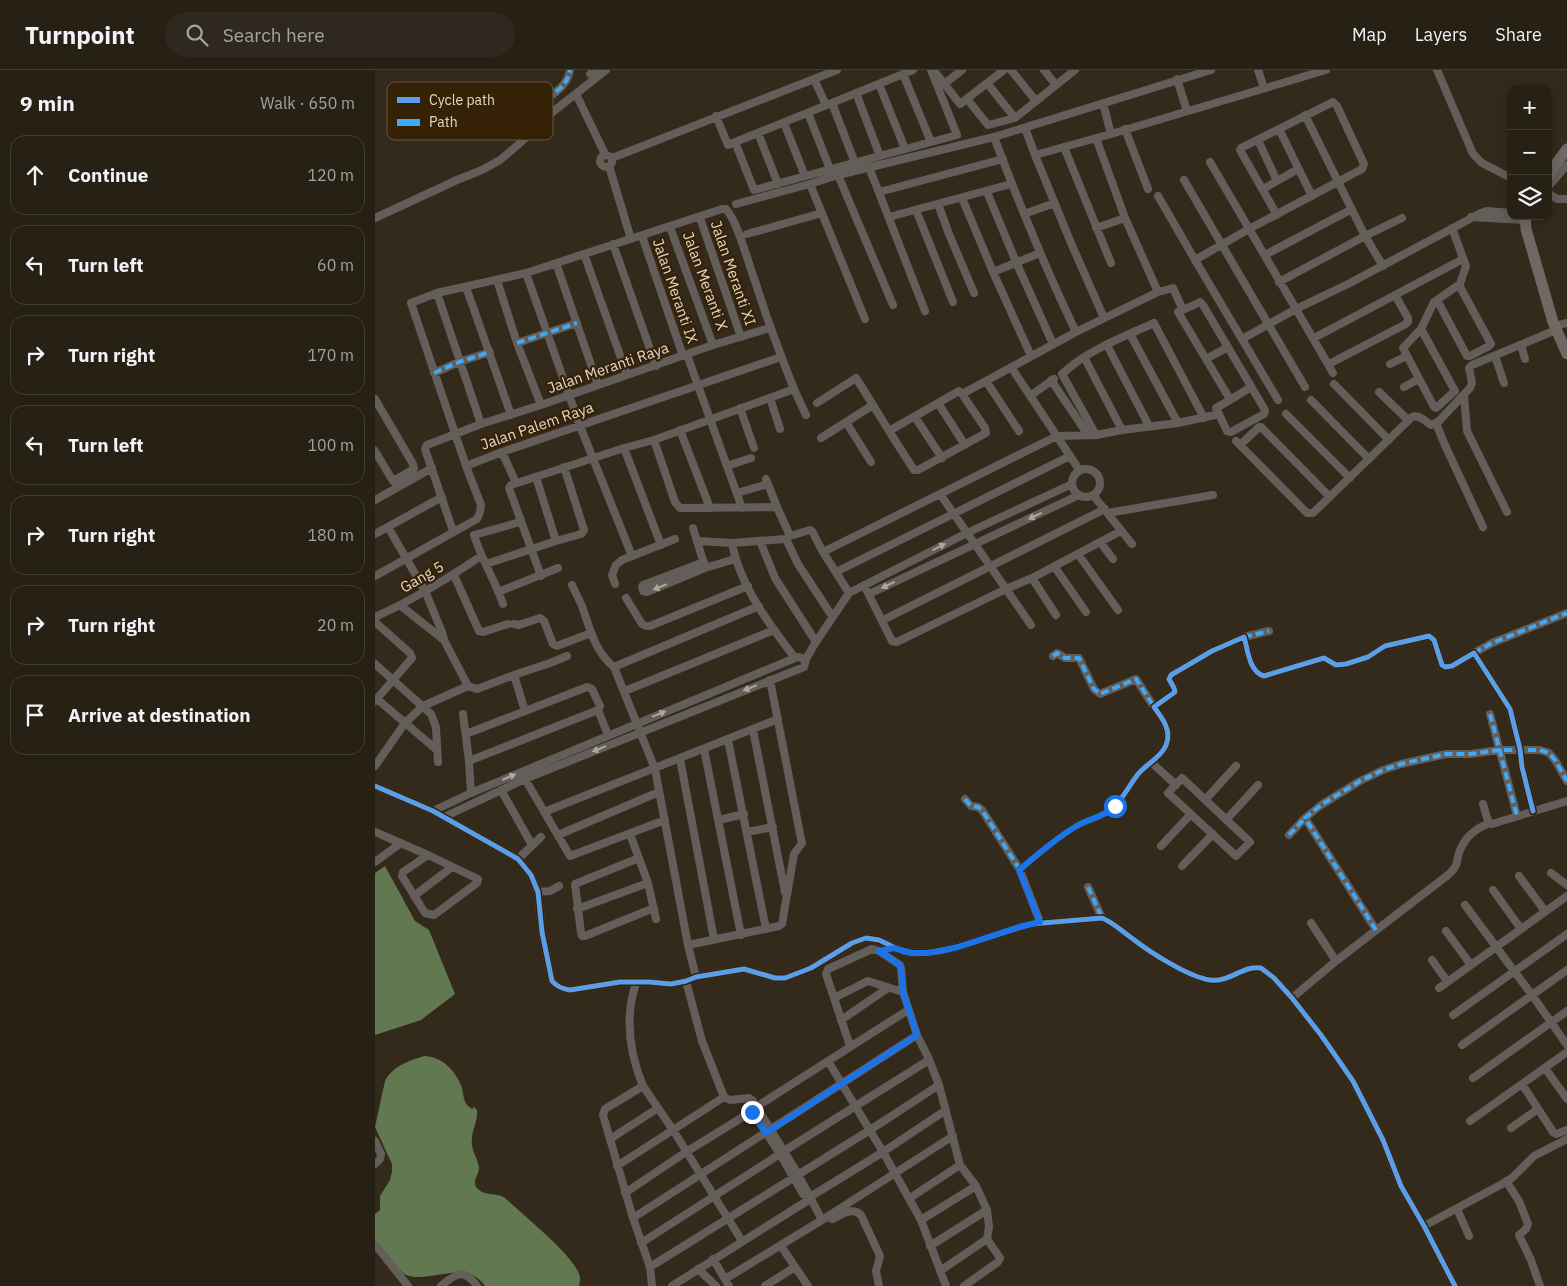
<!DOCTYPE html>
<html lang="en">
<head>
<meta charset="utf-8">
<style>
  body { margin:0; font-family:"IBM Plex Sans",sans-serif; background:#2f281e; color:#f1f3f6 }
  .controls { position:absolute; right:15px; top:15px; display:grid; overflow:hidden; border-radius:10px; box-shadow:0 2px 12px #0003 }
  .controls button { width:45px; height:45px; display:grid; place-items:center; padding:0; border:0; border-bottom:1px solid #433e34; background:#272015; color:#f1f3f6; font:25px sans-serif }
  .stop { position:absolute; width:15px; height:15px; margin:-11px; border:4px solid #1a73e8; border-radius:50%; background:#fff }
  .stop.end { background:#1a73e8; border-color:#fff; box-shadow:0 1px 5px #0008 }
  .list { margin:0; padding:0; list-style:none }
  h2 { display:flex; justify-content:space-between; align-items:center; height:65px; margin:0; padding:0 20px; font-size:21px }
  h2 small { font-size:16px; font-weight:400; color:#a4a3a0 }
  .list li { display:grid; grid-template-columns:32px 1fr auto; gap:15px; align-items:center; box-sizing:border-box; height:80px; margin:0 10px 10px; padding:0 10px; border:1px solid #433e34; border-radius:15px }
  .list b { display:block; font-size:19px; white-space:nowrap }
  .list em { font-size:16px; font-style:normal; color:#a4a3a0 }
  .icon { flex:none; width:28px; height:28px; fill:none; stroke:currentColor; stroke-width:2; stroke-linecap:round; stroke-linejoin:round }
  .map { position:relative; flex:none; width:1192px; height:1216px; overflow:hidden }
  header { display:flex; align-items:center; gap:30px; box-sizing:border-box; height:70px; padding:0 25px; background:#272015; border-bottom:1px solid #433e34 }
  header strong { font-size:24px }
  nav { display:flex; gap:28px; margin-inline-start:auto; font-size:18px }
  .search { width:350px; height:45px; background:#2f281e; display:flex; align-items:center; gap:12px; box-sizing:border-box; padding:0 18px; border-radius:28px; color:#a4a3a0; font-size:19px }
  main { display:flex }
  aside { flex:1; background:#272015 }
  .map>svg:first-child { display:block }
  .water { fill:#627850 }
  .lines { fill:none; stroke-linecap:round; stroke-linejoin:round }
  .street { stroke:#645e5a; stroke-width:8 }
  .secondary { stroke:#706863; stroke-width:11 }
  .quiet { stroke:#3fa9f5; stroke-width:4; stroke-dasharray:8 4; stroke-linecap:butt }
  .cycleway-casing { stroke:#342106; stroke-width:8 }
  .cycleway { stroke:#5a9eea; stroke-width:5 }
  .oneway { fill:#b0a69b }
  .route { stroke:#1a73e8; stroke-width:6 }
  .labels { text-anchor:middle; stroke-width:4.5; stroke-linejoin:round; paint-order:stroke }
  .street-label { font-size:15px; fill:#e3d6c7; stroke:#342106 }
  .key { fill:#342106; stroke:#695740; stroke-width:1 }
  .key-label { font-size:14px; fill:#e3d6c7 }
</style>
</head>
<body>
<header>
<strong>Turnpoint</strong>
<div class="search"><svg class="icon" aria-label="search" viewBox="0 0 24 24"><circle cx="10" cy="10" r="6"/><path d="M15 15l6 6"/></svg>Search here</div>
<nav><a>Map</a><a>Layers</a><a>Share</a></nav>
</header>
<main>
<aside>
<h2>9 min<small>Walk · 650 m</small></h2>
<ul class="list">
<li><svg class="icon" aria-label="ahead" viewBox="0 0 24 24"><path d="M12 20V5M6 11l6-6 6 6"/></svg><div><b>Continue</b></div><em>120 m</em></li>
<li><svg class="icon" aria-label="left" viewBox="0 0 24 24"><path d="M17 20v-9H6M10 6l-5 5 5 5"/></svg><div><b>Turn left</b></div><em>60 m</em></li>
<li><svg class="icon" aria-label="right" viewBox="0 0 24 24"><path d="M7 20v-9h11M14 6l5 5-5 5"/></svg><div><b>Turn right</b></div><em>170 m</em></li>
<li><svg class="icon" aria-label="left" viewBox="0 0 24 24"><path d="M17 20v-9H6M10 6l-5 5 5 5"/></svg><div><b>Turn left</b></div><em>100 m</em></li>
<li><svg class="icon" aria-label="right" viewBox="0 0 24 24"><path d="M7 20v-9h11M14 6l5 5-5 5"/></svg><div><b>Turn right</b></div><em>180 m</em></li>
<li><svg class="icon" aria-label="right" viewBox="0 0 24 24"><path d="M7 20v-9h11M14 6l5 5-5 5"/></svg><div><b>Turn right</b></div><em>20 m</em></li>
<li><svg class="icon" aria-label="arrive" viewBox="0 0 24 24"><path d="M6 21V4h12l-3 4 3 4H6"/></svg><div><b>Arrive at destination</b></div></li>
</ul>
</aside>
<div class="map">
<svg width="1192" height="1216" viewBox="0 0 1192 1216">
  <rect width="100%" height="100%" fill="#342a1c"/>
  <path class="water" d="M10,796L40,851L54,860L80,924L46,950L0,965V803Z
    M49,986C68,987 81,1001 87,1018C89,1026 88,1034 97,1039L99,1037L102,1040C103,1050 98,1058 97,1067C95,1079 102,1086 104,1097C105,1104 96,1111 102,1118C110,1127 121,1122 130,1128C148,1145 197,1184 204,1204C206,1208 205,1212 204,1216H110C89,1187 54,1216 29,1204L0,1175V1144L5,1140V1126L15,1110L17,1102V1094L0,1057L10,1011C18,996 33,991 49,986Z"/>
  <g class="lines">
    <path class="street" d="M636,0L661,31
      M669,0L681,15
      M883,0L889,18
      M1062,0L1098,84L1107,93L1136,108
      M560,2L585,34L629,0
      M215,4L220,0
      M528,4L556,72
      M439,9L451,35
      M802,9L812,41
      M612,13L640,48
      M504,14L530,79
      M569,14L587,0
      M481,23L505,86
      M201,24L230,84
      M592,29L613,55L640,48L700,0
      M457,33L480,93
      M728,33L736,64
      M433,43L455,99
      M930,45L990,166L1008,196
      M341,46L353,75L538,0
      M409,53L430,106
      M650,58L660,85L696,173L729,248
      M750,59L773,119
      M904,59L937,126
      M383,63L403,114
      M150,68C143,28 190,32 195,0
      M883,70L902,111
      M360,72L379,120L582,65L556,0
      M689,77L736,193
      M225 91a6 6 0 1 1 12 0a6 6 0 1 1-12 0Z
      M660,85L736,64L951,0
      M237,88L462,0
      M835,92L921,239L975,213L1106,143L1112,141L1136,143
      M234,96L256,169
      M494,97L550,241
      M463,105L518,235
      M809,110L930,317
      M435,114L490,249
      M1173,117L1192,95
      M888,119L923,99
      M504,122L628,89
      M612,122L641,192L678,274
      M1173,123L1182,129H1192
      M783,126L820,190
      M587,128L618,202L656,286
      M361,134L435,114L463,105L619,67
      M563,134L574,164L599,223
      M541,140L578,232
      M649,144L680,133
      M902,145L865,80L866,78L958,32L962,36L989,94L987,99L874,159L820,190L903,330
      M514,147L636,114
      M1096,147L1149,150
      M0,148L82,110L107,100L125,90L143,75L175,44L231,0
      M325,148L366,267
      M295,157L338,275
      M721,158L750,148
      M372,164L447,143
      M267,166L308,286
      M238,174L281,296
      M209,184L252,305
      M890,185L977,139
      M181,193L223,315
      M618,202L665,183
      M151,203L205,356L257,486
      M122,210L142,273L166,335
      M904,212L990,166L1027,148
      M91,217L136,345
      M783,222L798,218L808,240L803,242L853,326L855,330L841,338L852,361L856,362L889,344L890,340L828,235L825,232L808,240
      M62,223L106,354
      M1062,230L1092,286H1095L1114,276L1116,274L1084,215
      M1180,256L1192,253
      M1046,259L1080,321L1061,338L1059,337L1028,278L1046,259L1059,232L1085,214L1091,196L1077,158
      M701,262C670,198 644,133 619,67L836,0
      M755,264L803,353
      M939,268L1088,189
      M867,269L921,239L958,303
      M142,273L202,253
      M732,275L774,356
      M1146,275L1150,289
      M312,285L367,438
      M1120,286L1129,313
      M709,287L747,360
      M831,289L853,277
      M954,294L1029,255L1033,252V248L1020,225
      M1015,294L1032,286
      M636,297L705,401
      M59,303L84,292L115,282
      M676,310L713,365
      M611,311L644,361
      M959,314L1014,370
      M1029,317L1044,309
      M1004,322L1033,350
      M587,324L584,321L514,361L539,400H543L611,363L610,358L587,324L701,262L783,222L750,148L721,68
      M1089,325L1092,361L1132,442
      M655,326L679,309
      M395,328L405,359
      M0,329L38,394L39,399L18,411L0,381
      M855,330L876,317
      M936,330L994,389
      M442,333L481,308L498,335
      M563,333L590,375
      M365,338L379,378
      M911,344L975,408
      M540,347L567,388
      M471,352L496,392
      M1061,353L1069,373L1108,457
      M305,360L335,438
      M721,365L687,304C713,280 748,267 779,253L829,348
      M446,368L498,335L514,361
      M279,370L300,432L305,438L402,437
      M861,371L932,443H938L1037,347C1044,344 1050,351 1056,355L1063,352L1095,318L1097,313L1094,298L1097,295L1181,260
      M865,375L884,357H886L955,427
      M249,378L286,475
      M127,382L141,413
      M91,396L36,233L62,223L151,203L347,139H351C363,152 374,196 381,214C392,249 405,284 419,319
      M352,396L376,388
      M697 413a14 14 0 1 1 28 0a14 14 0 1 1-28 0Z
      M391,409L402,437L415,466
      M362,423L393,414
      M565,424L656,555
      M718,425L757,474
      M0,430L57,398
      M733,443L838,425
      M13,457L50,521L67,562L69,570L26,536
      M318,458L330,497
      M78,461L50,379L52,375L106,354L166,335L338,275L395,258
      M0,464L67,427
      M411,469L423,494L457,546
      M181,471L206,464L209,460L189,397
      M323,471L357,473L411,469L415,466L435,460L437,461L448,482L474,523
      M385,471L400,508L441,572
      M725,472L738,489
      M357,473C365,516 394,554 420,588
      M448,482L682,366L721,365L747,360L803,353L844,344
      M703,484L743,540
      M329,492L268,515L267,517L268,521L272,522L330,498L360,489
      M111,494L181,471L161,407
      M679,496L711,542
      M461,502L695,386
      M79,505L104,561L108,562L133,554
      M0,506L102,449L105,442L106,435L91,396L127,382L406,287
      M166,506L134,418L136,415L249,378L279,370L419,319L431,345
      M657,508L681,545
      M240,514L237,505L241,495L247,490L300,469
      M197,515C200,522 204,529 207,536C215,559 220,582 239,597
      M489,515L517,571L522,572L631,519L657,508L746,461
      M123,522L183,498
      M494,524L704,425
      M251,528L267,554L271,556H275L373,516
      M128,534C120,510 106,489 99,465L145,452
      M0,547C38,530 72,509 106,486
      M508,550L730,439
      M0,552L35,583L37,588L0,631
      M139,554L144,555L165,548L169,551L178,574L182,576L216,563
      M869,567L894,561
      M69,570L93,616
      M1099,583L1117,573L1192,543
      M678,586L682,583L690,588H704L719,619L725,624L761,609L779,637
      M0,594L56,644L61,657L63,692
      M139,605L175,593L192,586
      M250,621L399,560
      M2,629L62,680
      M223,640L233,665
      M88,644L94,691L96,723
      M1115,644L1142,746
      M378,660L410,822
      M91,664L212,617L217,619L225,636L223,640L94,691
      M353,670L391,859
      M329,679L366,865
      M305,689L339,869
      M776,692L801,715
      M0,696L30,653L48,636L93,616L102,619L139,605L150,641
      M807,708L875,772L861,786L793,723Z
      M150,709L195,786L290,750
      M0,716L58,741L143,789L156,805L163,822L167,862L177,911C182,917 188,919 195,920L245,912H274L296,914L311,911L321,907L369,899L400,908H410L436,898L477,873L491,868L504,870L529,882L552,883L583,877L656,854L727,848C739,853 748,862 758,869C776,883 814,907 835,910C854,913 868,895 886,898L899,908L917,928L946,965L978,1011L1008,1070L1026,1116L1049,1156L1080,1216
      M126,720L157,775
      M590,729L596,736L603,737L607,740L645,800L665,852
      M830,730L861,696
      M1108,734L1113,751L1117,754L1192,731
      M58,741L96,723L420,588L423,587L431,589
      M169,742L403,649
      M69,747L150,709L429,597L431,589L439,575L474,523L592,463L697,414
      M344,750L369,744
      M851,750L883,715
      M0,762L53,785L103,809L102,813L59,845L50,843L27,806L28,802L53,785
      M372,762L398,757
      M255,764L273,813L281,849
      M183,765L284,722
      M914,765L930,748
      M786,776L816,744
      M264,788L200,814L206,863L207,866H210L279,838
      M143,789L166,767
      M0,792L26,773
      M807,796L838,764
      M645,800C665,783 685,764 709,752C717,748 726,746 734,742C743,737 756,712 764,703C773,693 789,685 792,672C796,658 786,647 779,637L800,622L799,618L794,609L796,605L837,581L869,567C873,580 874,602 889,606L949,588L961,595L971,594L993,587L1010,576L1054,566L1059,570L1067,595L1070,597L1077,596L1099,583L1135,639L1145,679L1147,697L1158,741
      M1176,803L1192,815
      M1144,806L1170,841
      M713,817L727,848
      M1118,820L1146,859
      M163,822L175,821L184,816
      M39,826L77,797
      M1090,835L1157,925L1192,975
      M202,839L273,813
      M936,853L961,891
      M1001,860L930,748L946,735L985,711L1008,700L1026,694L1071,684H1095L1125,680H1165L1174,683L1180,690L1192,711
      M1071,861L1096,895
      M313,875L404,856L407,854L419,784L427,773L426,769L395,610
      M1057,890L1072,911
      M321,907L313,875L280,699L239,597L384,536
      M311,911L327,971L349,1027
      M261,913C258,923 255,933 255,943C253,967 259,994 268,1016
      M1064,918L1192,826
      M459,928L493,911L528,922
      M917,928L961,891L1073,805C1085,794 1080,793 1085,780C1091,766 1101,758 1115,753
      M1078,945L1192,864
      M466,950L513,918
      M1087,975L1192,900
      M475,976L451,904L453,899L497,879L504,881L525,895L526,898L528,922L542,965L553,987L564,1015L585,1095L601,1116L612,1140L614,1157L612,1169L625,1188L623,1192L589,1216
      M453,991L508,1082L546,1150L571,1216
      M1170,998L1192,1029
      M1098,1008L1192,941
      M1147,1014L1178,1062L1181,1064L1192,1060
      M381,1037L533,940
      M1095,1051L1192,982
      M1136,1058L1163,1039
      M235,1069L283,1038
      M0,1071L6,1084L5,1089L0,1094
      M409,1081L554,990
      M242,1096L349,1027L355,1030L374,1028L378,1031L423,1104L447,1150L578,1066
      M1131,1111L1144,1131L1153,1154L1151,1159L1144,1165L1156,1190L1165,1216
      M250,1123L311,1082L376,1042L379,1044L405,1084L428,1124
      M435,1127L508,1082L571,1040
      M535,1128L585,1095
      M1082,1139L1094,1166
      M452,1147L457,1149C467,1145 477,1136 486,1145L505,1186L501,1201L504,1216
      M258,1148L542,965
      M546,1150L601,1116
      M1049,1156L1127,1114L1137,1108L1159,1086L1192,1069
      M266,1173L405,1084
      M0,1176L3,1178L33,1216
      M406,1176L433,1216
      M555,1176L612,1140
      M338,1189L354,1216
      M275,1197L495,1060L564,1015
      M323,1199L341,1216
      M565,1201L612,1169
      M350,1209L447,1150
      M66,1216C81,1203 89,1198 102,1216
      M277,1216L275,1197L258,1148L228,1045L230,1039L268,1016L298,1060L367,1171
      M297,1216L432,1131
      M390,1216L420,1197"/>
    <path class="secondary" d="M1173,105L1192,79
      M1150,146L1151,159L1178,252L1192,284"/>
    <path class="quiet" d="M150,68C143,28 190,32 195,0
      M142,273L202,253
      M59,303L84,292L115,282
      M869,567L894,561
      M1099,583L1117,573L1192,543
      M678,586L682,583L690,588H704L719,619L725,624L761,609L779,637
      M1115,644L1142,746
      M590,729L596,736L603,737L607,740L645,800L646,799
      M914,765L930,748
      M713,817L727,848
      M1001,860L930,748L946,735L985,711L1008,700L1026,694L1071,684H1095L1125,680H1165L1174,683L1180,690L1192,711"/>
    <g class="cycleway-casing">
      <path id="cycleway" d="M0,716L58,741L143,789L156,805L163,822L167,862L177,911C182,917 188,919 195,920L245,912H274L296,914L311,911L321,907L369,899L400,908H410L436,898L477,873L491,868L504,870L529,882L552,883L583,877L656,854L727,848C739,853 748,862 758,869C776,883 814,907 835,910C854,913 868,895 886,898L899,908L917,928L946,965L978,1011L1008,1070L1026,1116L1049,1156L1080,1216
        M645,800C665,783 685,764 709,752C717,748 726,746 734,742C743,737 756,712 764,703C773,693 789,685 792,672C796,658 786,647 779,637L800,622L799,618L794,609L796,605L837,581L869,567C873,580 874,602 889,606L949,588L961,595L971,594L993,587L1010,576L1054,566L1059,570L1067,595L1070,597L1077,596L1099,583L1135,639L1145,679L1147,697L1158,741"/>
    </g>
    <use href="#cycleway" class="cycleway"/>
  </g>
  <defs><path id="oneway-solid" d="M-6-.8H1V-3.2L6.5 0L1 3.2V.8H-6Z" transform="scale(1.25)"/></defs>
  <g class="oneway">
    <use href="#oneway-solid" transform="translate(660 446) rotate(155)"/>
    <use href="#oneway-solid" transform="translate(564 477) rotate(-27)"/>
    <use href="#oneway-solid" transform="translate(513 515) rotate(155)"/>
    <use href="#oneway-solid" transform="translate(285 517) rotate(158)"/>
    <use href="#oneway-solid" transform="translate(375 618) rotate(158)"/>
    <use href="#oneway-solid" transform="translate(284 644) rotate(-22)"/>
    <use href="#oneway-solid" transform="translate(224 679) rotate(158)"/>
    <use href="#oneway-solid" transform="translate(134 707) rotate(-23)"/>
  </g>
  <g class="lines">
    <path class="route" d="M377,1042L391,1063L542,965L528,922L526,898L525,895L504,881L519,878L536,883H552L566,881L583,877L644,857L665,852L644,800C662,785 680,769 700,757C712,749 730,747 740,736"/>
  </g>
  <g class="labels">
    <g class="street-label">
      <text transform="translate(358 203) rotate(71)" y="5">Jalan Meranti XI</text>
      <text transform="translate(330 211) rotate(70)" y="5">Jalan Meranti X</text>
      <text transform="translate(300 221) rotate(71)" y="5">Jalan Meranti IX</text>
      <text transform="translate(233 298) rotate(-19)" y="5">Jalan Meranti Raya</text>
      <text transform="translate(162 356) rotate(-19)" y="5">Jalan Palem Raya</text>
      <text transform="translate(47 507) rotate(-30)" y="5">Gang 5</text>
    </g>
  </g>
  <rect x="12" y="12" width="166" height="58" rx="8" class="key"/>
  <rect x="22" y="27" width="23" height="6" fill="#5a9eea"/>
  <rect x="22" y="49" width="23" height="7" fill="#3fa9f5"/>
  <g class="key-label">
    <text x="54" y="35">Cycle path</text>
    <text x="54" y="57">Path</text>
  </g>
</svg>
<div class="controls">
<button>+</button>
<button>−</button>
<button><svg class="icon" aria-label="layers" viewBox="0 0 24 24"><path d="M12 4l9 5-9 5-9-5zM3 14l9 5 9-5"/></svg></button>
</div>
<div class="stop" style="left:740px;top:736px"></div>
<div class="stop end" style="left:377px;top:1042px"></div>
</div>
</main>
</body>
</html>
